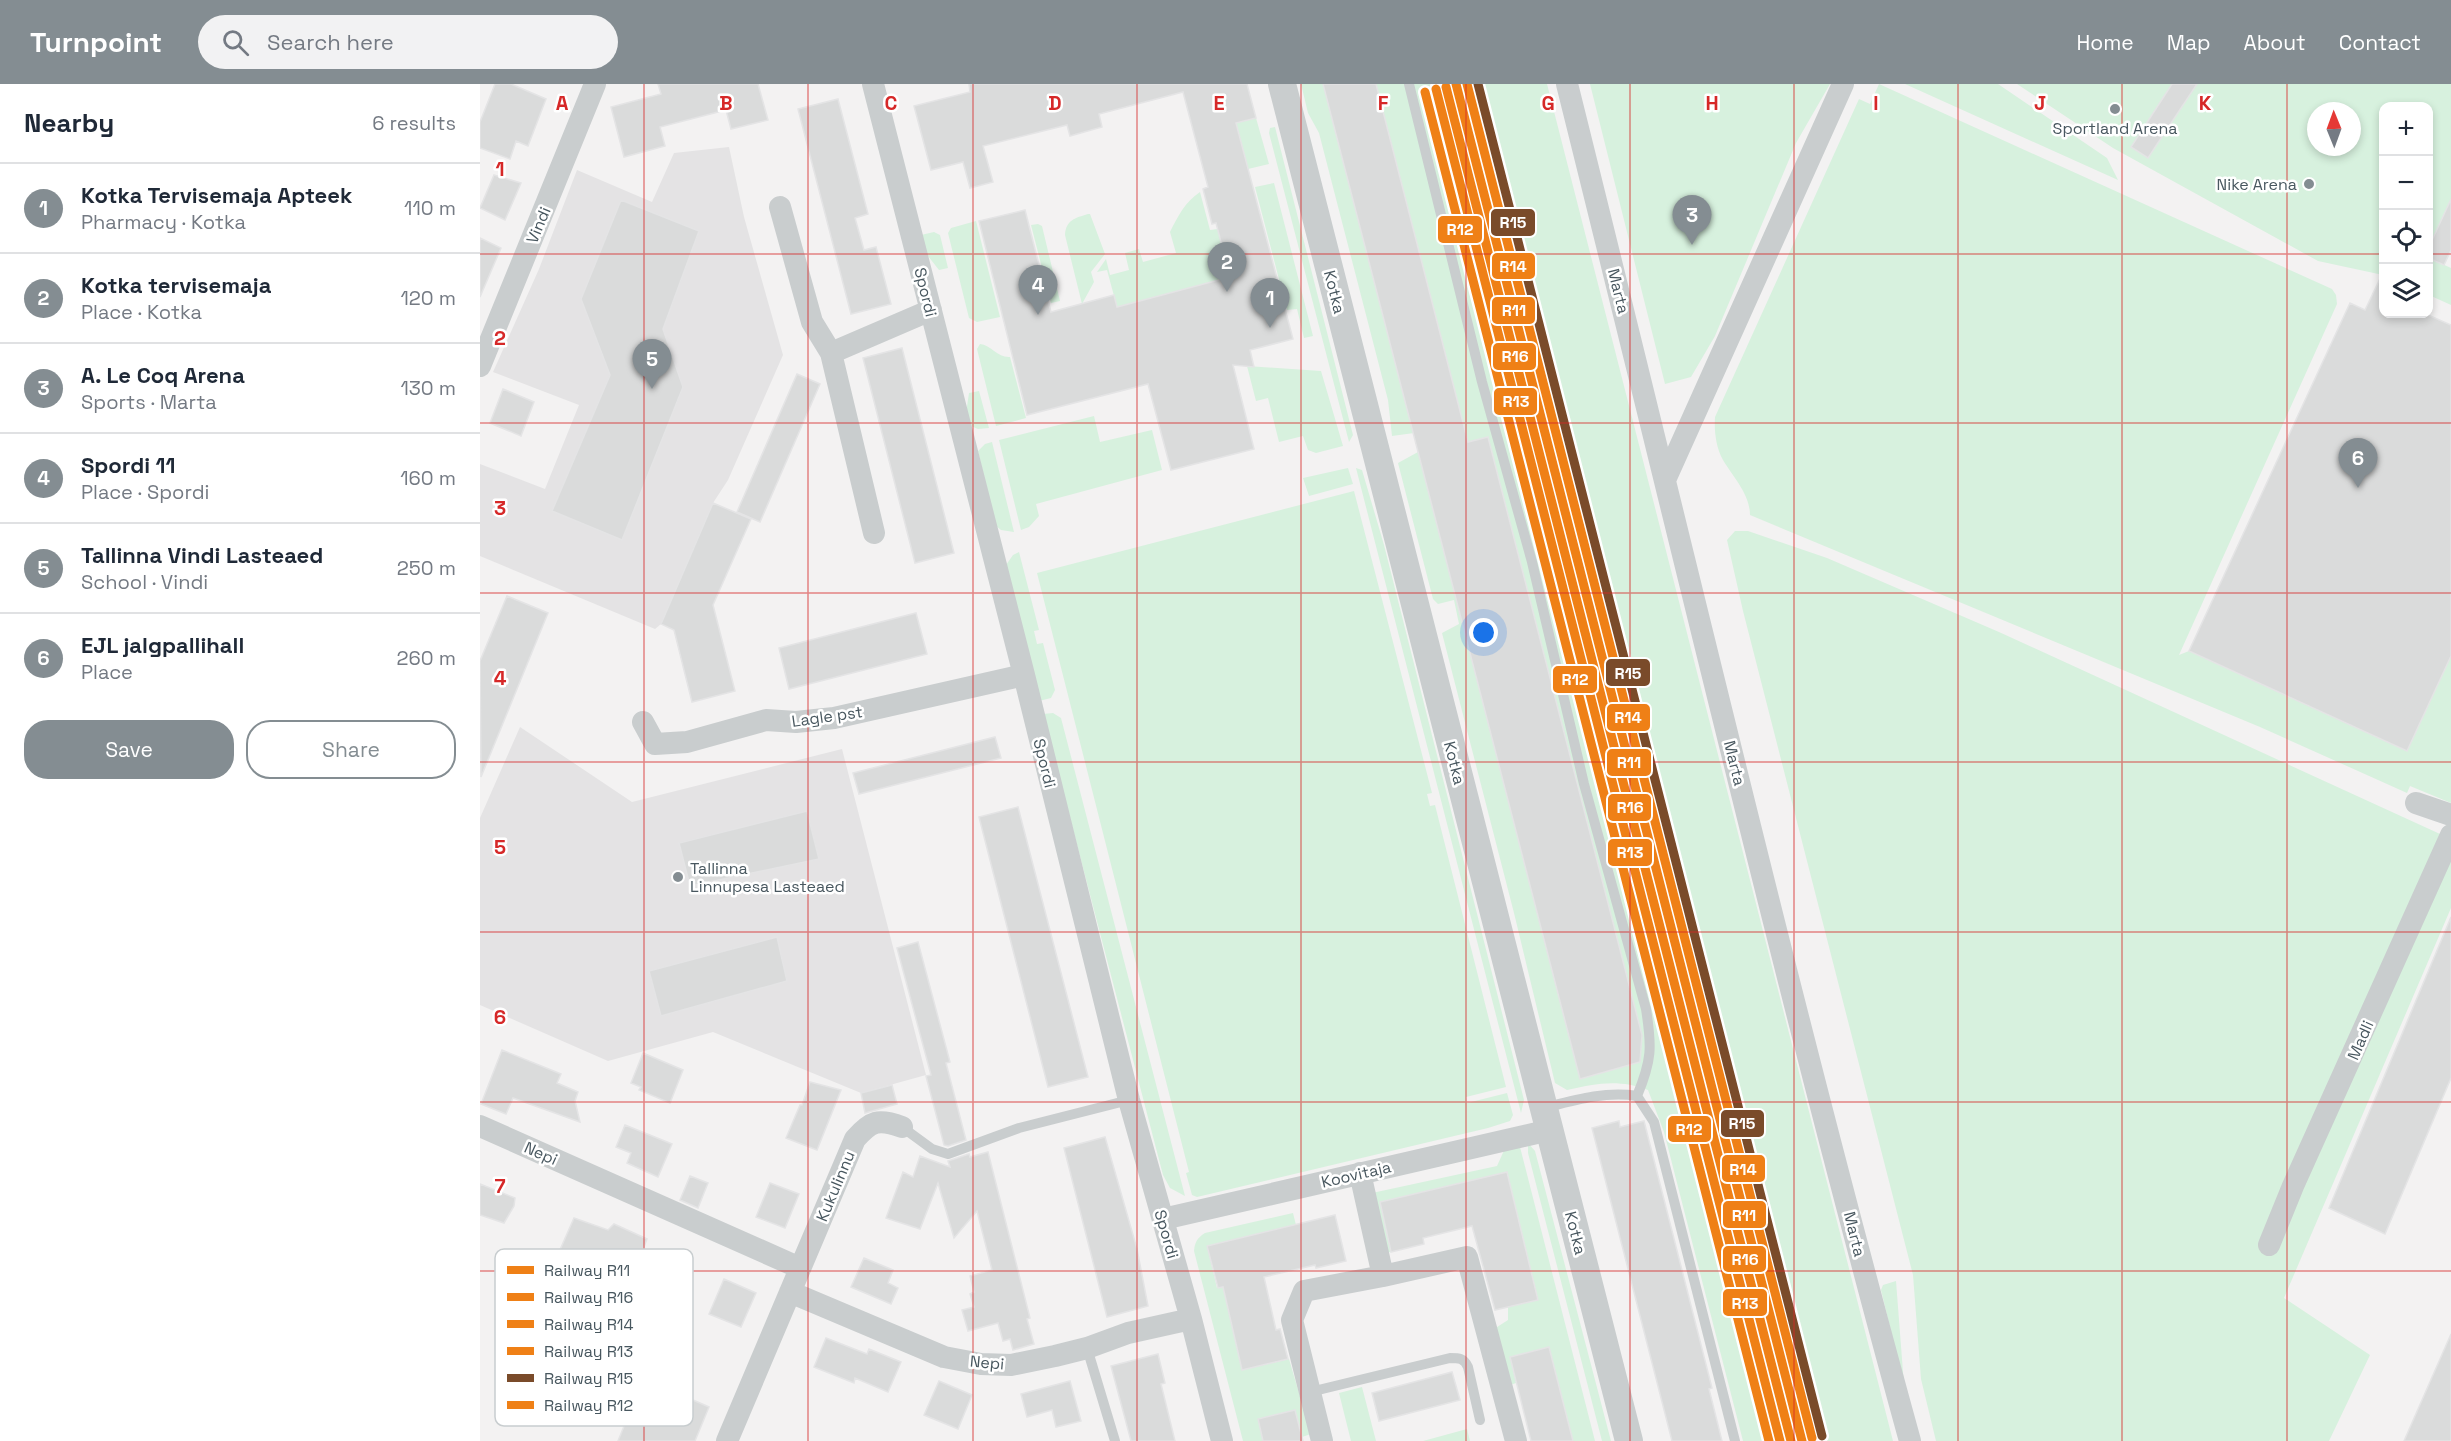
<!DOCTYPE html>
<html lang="en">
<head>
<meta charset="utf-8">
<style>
  body { margin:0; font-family:"Space Grotesk",sans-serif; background:#f2f2f3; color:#1f2937 }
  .controls { position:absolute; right:18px; top:18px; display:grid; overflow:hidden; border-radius:12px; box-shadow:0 3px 9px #0003 }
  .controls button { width:54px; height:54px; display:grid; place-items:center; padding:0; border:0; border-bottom:2px solid #e0e1e3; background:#fff; color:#1f2937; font:30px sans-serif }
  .compass { position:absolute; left:1827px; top:18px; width:54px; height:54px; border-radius:50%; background:#fff; box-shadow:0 3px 9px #0003; rotate:359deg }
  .you { position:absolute; left:1004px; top:549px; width:21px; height:21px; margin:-15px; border:4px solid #fff; border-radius:50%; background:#1a73e8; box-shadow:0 0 0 9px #1a73e833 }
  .badge { display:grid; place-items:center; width:39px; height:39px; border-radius:50%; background:#848d92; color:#fff; font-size:20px; font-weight:700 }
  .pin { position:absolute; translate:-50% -50px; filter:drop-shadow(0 2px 3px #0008) }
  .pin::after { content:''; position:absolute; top:32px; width:21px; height:18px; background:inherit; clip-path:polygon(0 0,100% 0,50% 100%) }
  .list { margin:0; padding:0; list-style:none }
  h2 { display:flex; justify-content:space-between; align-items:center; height:78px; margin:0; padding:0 24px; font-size:26px }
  h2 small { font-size:20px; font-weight:400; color:#747a83 }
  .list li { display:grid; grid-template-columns:39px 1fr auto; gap:18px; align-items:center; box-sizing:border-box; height:90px; padding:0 24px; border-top:2px solid #e0e1e3 }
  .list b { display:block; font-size:22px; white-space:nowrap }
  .list p { margin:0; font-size:20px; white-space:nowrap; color:#747a83 }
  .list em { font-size:20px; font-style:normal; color:#747a83 }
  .actions { display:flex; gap:12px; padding:18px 24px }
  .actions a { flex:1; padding:14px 0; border:2px solid #848d92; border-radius:24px; text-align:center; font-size:21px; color:#848d92 }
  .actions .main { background:#848d92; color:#fff }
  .icon { flex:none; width:33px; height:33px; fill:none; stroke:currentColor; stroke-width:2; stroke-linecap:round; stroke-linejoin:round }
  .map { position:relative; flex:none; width:1971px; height:1357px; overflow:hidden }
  header { display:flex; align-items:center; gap:36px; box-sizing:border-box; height:84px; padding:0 30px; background:#848d92; color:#fff }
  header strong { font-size:28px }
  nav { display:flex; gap:33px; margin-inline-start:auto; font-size:21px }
  .search { width:420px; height:54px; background:#f2f2f3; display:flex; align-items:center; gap:15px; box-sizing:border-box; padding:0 21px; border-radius:33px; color:#747a83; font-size:22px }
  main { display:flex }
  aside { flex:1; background:#fff }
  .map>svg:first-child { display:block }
  .education { fill:#e4e3e4 }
  .green { fill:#d7f1de; fill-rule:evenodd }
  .building { fill:#dadbdb; stroke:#e4e4e5; stroke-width:1.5 }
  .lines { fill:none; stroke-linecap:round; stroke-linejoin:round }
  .service { stroke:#c9cdce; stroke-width:10 }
  .minor { stroke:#c9cdce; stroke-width:22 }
  .tertiary { stroke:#c9cdce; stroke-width:28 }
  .rail-1-casing { stroke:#fff; stroke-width:14 }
  .rail-2-casing { stroke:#fff; stroke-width:14 }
  .rail-3-casing { stroke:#fff; stroke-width:14 }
  .rail-4-casing { stroke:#fff; stroke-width:14 }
  .rail-5-casing { stroke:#fff; stroke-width:14 }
  .rail-6-casing { stroke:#fff; stroke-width:14 }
  .rail-1 { stroke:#ef8016; stroke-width:9 }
  .rail-2 { stroke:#ef8016; stroke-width:9 }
  .rail-3 { stroke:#ef8016; stroke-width:9 }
  .rail-4 { stroke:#ef8016; stroke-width:9 }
  .rail-5 { stroke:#7a4b2a; stroke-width:9 }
  .rail-6 { stroke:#ef8016; stroke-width:9 }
  .grid { fill:none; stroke:#d62828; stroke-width:1.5; stroke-opacity:0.55 }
  .poi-dot { fill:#848d92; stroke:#fff; stroke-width:2 }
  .labels { text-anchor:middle; stroke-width:5; stroke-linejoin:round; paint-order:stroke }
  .poi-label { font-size:16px; fill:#48575f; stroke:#fff }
  .street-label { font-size:16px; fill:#48575f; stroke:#fff }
  .key { fill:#fff; stroke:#c8cdcf; stroke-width:1.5 }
  .key-label { font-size:16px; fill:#48575f }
  .grid-label { font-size:20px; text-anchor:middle; font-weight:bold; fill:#d62828; stroke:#fff; stroke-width:5; stroke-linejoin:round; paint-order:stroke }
  .line-badge { stroke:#fff; stroke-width:2 }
  .badge-label { font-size:16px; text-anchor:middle; font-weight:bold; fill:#fff }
</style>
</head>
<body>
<header>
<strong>Turnpoint</strong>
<div class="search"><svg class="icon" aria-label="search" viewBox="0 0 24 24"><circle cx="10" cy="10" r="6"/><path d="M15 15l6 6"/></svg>Search here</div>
<nav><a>Home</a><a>Map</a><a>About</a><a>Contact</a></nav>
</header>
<main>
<aside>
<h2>Nearby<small>6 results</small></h2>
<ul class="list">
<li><span class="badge">1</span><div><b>Kotka Tervisemaja Apteek</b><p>Pharmacy · Kotka</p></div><em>110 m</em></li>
<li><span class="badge">2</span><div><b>Kotka tervisemaja</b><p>Place · Kotka</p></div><em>120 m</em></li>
<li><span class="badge">3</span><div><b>A. Le Coq Arena</b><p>Sports · Marta</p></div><em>130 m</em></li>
<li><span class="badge">4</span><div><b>Spordi 11</b><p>Place · Spordi</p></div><em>160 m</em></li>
<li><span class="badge">5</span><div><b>Tallinna Vindi Lasteaed</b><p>School · Vindi</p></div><em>250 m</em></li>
<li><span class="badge">6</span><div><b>EJL jalgpallihall</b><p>Place</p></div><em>260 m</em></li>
</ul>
<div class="actions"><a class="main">Save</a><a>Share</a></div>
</aside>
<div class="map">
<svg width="1971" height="1357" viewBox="0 0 1971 1357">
  <rect width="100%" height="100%" fill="#f3f2f2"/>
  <path class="education" d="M249,63L264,133L303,271L248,396L233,419L181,540L175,545L0,472V380L65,405L99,321L13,288L59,185L97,86L172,118L194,69Z
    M40,643L152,718L362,665L446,991L381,1009L233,948L128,977L0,921V734Z"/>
  <path class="green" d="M821,0H950L1295,1357H1263L1184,1048L1168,1006C1140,995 1116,999 1087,1006L1075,999L1034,829L962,549L979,540L974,516L958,520L953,515L918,379L938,368L934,349L912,352L908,316L839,49L828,29Z
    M986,0H1067L1413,1357H1332Z
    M1110,0H1350L1316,59L1235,252L1211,293L1185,300Z
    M1399,0L1852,205L1856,211L1857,220L1699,571L1709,567L1927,667L1971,572V719L1930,702L1927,709L1780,643L1270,431C1270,410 1253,393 1243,376C1236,364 1234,347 1235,333L1379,15L1390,20Z
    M1425,0H1518L1627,74L1638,96Z
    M1537,0H1971V115L1949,165L1948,22H1904L1903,191L1838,177L1633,64ZM1836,27H1872V63H1836Z
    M776,34L789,80L768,85L756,39Z
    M795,43L873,351L869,358L789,49L790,44Z
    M794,99L833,252L824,254L817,225L807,226L775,103Z
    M720,108L730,146L738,145L750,193L637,223L627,186L617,188L626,175L630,191L649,186L645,169L659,165L663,178L696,169L690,148C698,132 705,118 720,108Z
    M608,130H610L625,170L611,188L614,198L602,220L585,151C586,136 595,134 608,130Z
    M496,137L520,233L497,238L489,234L468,149L471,144Z
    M558,140L562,142L580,217L571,219L551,141Z
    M454,148L460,151L468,184L459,186L448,172L441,151Z
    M1949,174L1971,184V221L1949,211Z
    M500,260C511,261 518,274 530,273L546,334L516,342L497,265Z
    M767,282L841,287L863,362L836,369L828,366L823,352L799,358L788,314L776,317Z
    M499,307L509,344L498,345L491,342L486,329L489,309Z
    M614,332L620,358L672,346L682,386L556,420L559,432L549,443L541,446L519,356Z
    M512,358L534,448L521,446L516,442L498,367L505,360Z
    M868,384L873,400L829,412L823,394Z
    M876,384L882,386L904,461L1044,1016L1041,1029Z
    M874,407L952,709L947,710L950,722L955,721L1026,1003L986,1013L987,1019L1027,1009L1033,1031L1030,1037L1008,1044L717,1113L712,1111L706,1089L709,1088L557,489Z
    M1255,447H1268L1347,474L1519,548L1971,755V824L1804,1214L1890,1271L1849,1357H1456L1441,1295L1433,1191L1263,527L1247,456Z
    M539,468L559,546L554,547L557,560L563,559L575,606L571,614L559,617L526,481L533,471Z
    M573,629L581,634L705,1112L690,1104L683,1091L563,630Z
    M1039,1059L1115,1357H1093L1069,1263L1030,1273L1036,1299L1027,1302L1014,1245L1028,1236V1223L1058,1215L1027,1088L900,1118L911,1168L901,1169L892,1109L1017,1082L1026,1062Z
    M1048,1059L1055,1067L1131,1357H1122L1048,1069Z
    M813,1129L816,1141L727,1162L737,1204L743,1203L762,1286L809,1275L831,1350L822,1353L815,1326L778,1335L783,1357H763L714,1167C715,1158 717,1154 725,1149Z
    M1416,1197L1424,1301L1401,1206L1403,1201Z
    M882,1303L896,1357H871L859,1309Z
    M987,1345L990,1357H943Z"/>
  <path class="building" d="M15,0H31L66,15L48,62L36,57L30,75L0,64V38Z
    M178,0H278L288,36L251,45L246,26L180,43L185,62L144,73L131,23L181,10Z
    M489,0H767L776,34L756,39L813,255L770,266L774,283L753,281L774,365L691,386L668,300L547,331L499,137L545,126L571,228L634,211L637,223L750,193L736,139L732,140L723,105L728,103L703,8L619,30L622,43L590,52L587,41L503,62L513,98L490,104L483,78L451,86L434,22L490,8Z
    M843,0H896L988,358L1008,353L1162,951L1160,978L1100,995Z
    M1692,0H1717L1668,74L1651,63Z
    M358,15L388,130L375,134L384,166L396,163L411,220L371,230L318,25Z
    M14,91L41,99L25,136L0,124Z
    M1971,115V166L1964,181L1948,174V165Z
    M141,116L219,147L183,245L203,303L142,456L72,427L130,291L101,215Z
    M0,154L21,164L0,213Z
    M1904,186V230H1946L1971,241V572L1927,667L1709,567L1870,219L1885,226Z
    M422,264L474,469L435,479L383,274Z
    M317,290L340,300L280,438L257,428Z
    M23,305L54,318L41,352L10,339Z
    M233,419L271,435L233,521L255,607L212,618L194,546L181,540Z
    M27,512L68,529L1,693L0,577Z
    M436,529L447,570L309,605L299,564Z
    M515,653L521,674L379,710L373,689Z
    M538,723L608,993L568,1003L499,733Z
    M327,727L339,775L210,802L199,759Z
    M1971,833V994L1905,1150L1849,1124Z
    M297,853L307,897L181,932L169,887Z
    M438,858L470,978L466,979L486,1056L468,1062L464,1061L446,992L451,991L417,864Z
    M22,966L81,990L77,999L98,1008L95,1017L100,1038L33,1014L26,1030L1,1020Z
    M163,969L203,986L190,1019L159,1006L161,1003L151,999Z
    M330,998L361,1006L337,1066L306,1054L320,1021H322Z
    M412,1001L417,1020L385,1029L381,1009Z
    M1139,1037L1140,1043L1164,1037L1232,1304L1229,1305L1242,1357H1192L1112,1044Z
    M145,1041L192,1060L178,1093L147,1079L151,1069L136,1063Z
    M625,1053L657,1165L668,1222L627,1233L584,1064Z
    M508,1068L550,1234L547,1235L554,1260L533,1266L530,1255L523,1257L518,1239L488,1247L482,1226L494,1223L490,1210L494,1208L490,1192L512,1186L497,1127L474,1154L458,1099L440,1145L406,1134L423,1088L433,1093L440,1072L470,1083L468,1077L489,1070L490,1073Z
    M1027,1088L1058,1216L1015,1226L992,1142L943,1154L944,1160L911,1168L900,1118Z
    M210,1092L228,1099L218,1124L200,1116Z
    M290,1099L319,1110L305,1144L276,1133Z
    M0,1100L35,1114L34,1122L24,1139L0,1131Z
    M855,1131L866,1177L836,1184L835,1181L784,1193L796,1246L800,1245L808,1275L762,1286L743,1203L738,1204L727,1162Z
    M94,1134L128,1146L134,1140L167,1155L155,1187L135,1180L122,1192L114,1179L79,1168Z
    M384,1174L413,1186L408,1199L418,1204L411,1220L371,1203Z
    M244,1195L276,1209L261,1243L229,1230Z
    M1971,1250V1357H1924Z
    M346,1254L387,1270L389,1265L421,1278L408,1308L375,1294L374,1299L334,1283Z
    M1069,1263L1093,1357H1051L1030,1273Z
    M678,1270L685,1299L681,1300L695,1357H651L631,1282Z
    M972,1288L980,1316L899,1337L892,1309Z
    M459,1297L492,1311L478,1345L444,1331Z
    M590,1297L601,1337L576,1343L572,1326L547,1333L541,1310Z
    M197,1309L229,1323L215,1357H138L153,1320L186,1334Z
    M815,1326L823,1357H783L778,1335Z"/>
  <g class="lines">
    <path class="service" d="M929,0L1002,298L1052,478L1104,700L1166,925C1172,963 1172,976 1157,1012
      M1064,1024C1095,1016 1125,1007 1157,1012L1174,1038L1255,1357
      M422,1043L452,1065L468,1070L539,1044L649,1016
      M607,1264L635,1357
      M830,1308L970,1274C979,1274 984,1274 988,1283L1000,1336"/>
    <path class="minor" d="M393,0L544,591L649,1016L711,1235L742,1357
      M1087,0C1200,452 1306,907 1430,1357
      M300,123L332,238L351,269L451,226
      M351,269L394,449
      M0,282L115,0
      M1185,396L1363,0
      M163,638L175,660L207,658L286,636L316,638L354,634L544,591
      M1936,719L1971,731
      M0,1042L320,1184
      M880,1089L903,1192L987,1173L1036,1357
      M683,1135L1070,1046
      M1789,1161L1813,1102L1971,751
      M310,1208L464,1273L501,1280L531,1281L575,1272L607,1264L648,1249L711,1235
      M247,1357L375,1055C391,1037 398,1034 422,1043
      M842,1357L812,1236L824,1207L903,1192"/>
    <path class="tertiary" d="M802,0L1149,1357"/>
    <g class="rail-1-casing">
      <path id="rail-1" d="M976,0L1322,1357"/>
    </g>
    <g class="rail-2-casing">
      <path id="rail-2" d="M966,3L1311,1357"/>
    </g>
    <g class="rail-3-casing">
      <path id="rail-3" d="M987,0L1332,1354"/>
    </g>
    <g class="rail-4-casing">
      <path id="rail-4" d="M956,5L1300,1357"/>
    </g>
    <g class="rail-5-casing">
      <path id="rail-5" d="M998,0L1342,1352"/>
    </g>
    <g class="rail-6-casing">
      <path id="rail-6" d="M945,8L1289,1357"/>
    </g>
    <use href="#rail-1" class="rail-1"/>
    <use href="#rail-2" class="rail-2"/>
    <use href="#rail-3" class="rail-3"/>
    <use href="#rail-4" class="rail-4"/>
    <use href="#rail-5" class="rail-5"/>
    <use href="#rail-6" class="rail-6"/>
  </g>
  <path class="grid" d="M164,0V1357M328,0V1357M493,0V1357M657,0V1357M821,0V1357M986,0V1357M1150,0V1357M1314,0V1357M1478,0V1357M1642,0V1357M1807,0V1357M0,170H1904M1948,170H1971M0,339H1971M0,509H1971M0,678H1971M0,848H1971M0,1018H1971M0,1187H1971"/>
  <g class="poi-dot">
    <circle cx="1635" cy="25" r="6"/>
    <circle cx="1829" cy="100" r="6"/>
    <circle cx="198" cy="793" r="6"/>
  </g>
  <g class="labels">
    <g class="poi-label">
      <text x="1635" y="50">Sportland Arena</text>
      <text x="1817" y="106" text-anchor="end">Nike Arena</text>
      <text x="210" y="790" text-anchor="start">Tallinna<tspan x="210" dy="18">Linnupesa Lasteaed</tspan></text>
    </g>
    <g class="street-label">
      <text transform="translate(58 141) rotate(-67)" y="6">Vindi</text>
      <text transform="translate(1139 207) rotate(76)" y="6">Marta</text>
      <text transform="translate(446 208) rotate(76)" y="6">Spordi</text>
      <text transform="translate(855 208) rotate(76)" y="6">Kotka</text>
      <text transform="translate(347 632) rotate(-8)" y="6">Lagle pst</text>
      <text transform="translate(565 679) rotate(76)" y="6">Spordi</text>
      <text transform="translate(975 679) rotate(76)" y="6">Kotka</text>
      <text transform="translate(1255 679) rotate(76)" y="6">Marta</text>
      <text transform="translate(1880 956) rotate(-66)" y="6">Madli</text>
      <text transform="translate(61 1069) rotate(24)" y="6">Nepi</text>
      <text transform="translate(876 1090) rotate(-13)" y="6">Koovitaja</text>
      <text transform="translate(355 1102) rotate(-67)" y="6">Kukulinnu</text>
      <text transform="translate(1096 1149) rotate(76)" y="6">Kotka</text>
      <text transform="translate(687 1150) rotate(74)" y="6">Spordi</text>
      <text transform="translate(1375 1150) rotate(76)" y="6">Marta</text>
      <text transform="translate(507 1278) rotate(5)" y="6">Nepi</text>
    </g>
  </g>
  <rect x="15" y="1165" width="198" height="177" rx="9" class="key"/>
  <rect x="27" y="1182" width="27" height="8" fill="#ef8016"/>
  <rect x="27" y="1209" width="27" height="8" fill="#ef8016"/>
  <rect x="27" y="1236" width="27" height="8" fill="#ef8016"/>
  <rect x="27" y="1263" width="27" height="8" fill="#ef8016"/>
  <rect x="27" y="1290" width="27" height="8" fill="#7a4b2a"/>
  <rect x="27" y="1317" width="27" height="8" fill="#ef8016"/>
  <g class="key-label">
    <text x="64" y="1192">Railway R11</text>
    <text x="64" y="1219">Railway R16</text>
    <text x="64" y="1246">Railway R14</text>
    <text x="64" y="1273">Railway R13</text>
    <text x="64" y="1300">Railway R15</text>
    <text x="64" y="1327">Railway R12</text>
  </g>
  <g class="grid-label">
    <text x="82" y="26">A</text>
    <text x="246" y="26">B</text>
    <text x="411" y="26">C</text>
    <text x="575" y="26">D</text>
    <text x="739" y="26">E</text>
    <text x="903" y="26">F</text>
    <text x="1068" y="26">G</text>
    <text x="1232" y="26">H</text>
    <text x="1396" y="26">I</text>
    <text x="1560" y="26">J</text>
    <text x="1725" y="26">K</text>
    <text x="20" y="92">1</text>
    <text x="20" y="261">2</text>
    <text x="20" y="431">3</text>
    <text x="20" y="601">4</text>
    <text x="20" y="770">5</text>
    <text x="20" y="940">6</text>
    <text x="20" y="1109">7</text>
  </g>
  <g class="line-badge">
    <rect x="1010" y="124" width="46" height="29" rx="6" fill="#7a4b2a"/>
    <rect x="957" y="131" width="46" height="29" rx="6" fill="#ef8016"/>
    <rect x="1011" y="168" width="45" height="28" rx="6" fill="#ef8016"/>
    <rect x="1011" y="212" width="45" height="29" rx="6" fill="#ef8016"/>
    <rect x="1012" y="258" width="45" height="29" rx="6" fill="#ef8016"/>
    <rect x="1013" y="303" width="45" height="29" rx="6" fill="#ef8016"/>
    <rect x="1125" y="574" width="46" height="29" rx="6" fill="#7a4b2a"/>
    <rect x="1072" y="581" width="46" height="29" rx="6" fill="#ef8016"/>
    <rect x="1126" y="619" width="45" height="29" rx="6" fill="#ef8016"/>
    <rect x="1126" y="664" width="46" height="29" rx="6" fill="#ef8016"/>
    <rect x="1127" y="709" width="45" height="29" rx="6" fill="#ef8016"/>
    <rect x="1127" y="754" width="46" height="29" rx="6" fill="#ef8016"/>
    <rect x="1240" y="1025" width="45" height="29" rx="6" fill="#7a4b2a"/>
    <rect x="1187" y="1031" width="45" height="28" rx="6" fill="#ef8016"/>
    <rect x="1241" y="1070" width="45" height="29" rx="6" fill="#ef8016"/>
    <rect x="1242" y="1116" width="45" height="29" rx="6" fill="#ef8016"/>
    <rect x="1242" y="1161" width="45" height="28" rx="6" fill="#ef8016"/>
    <rect x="1242" y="1204" width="46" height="29" rx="6" fill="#ef8016"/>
  </g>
  <g class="badge-label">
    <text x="1033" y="144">R15</text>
    <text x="980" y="151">R12</text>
    <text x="1033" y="188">R14</text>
    <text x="1034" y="232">R11</text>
    <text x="1035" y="278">R16</text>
    <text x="1036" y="323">R13</text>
    <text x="1148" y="595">R15</text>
    <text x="1095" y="601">R12</text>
    <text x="1148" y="639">R14</text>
    <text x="1149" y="684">R11</text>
    <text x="1150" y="729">R16</text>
    <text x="1150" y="774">R13</text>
    <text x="1262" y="1045">R15</text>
    <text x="1209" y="1051">R12</text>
    <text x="1263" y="1091">R14</text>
    <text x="1264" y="1137">R11</text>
    <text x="1265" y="1181">R16</text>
    <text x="1265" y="1225">R13</text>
  </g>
</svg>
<div class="controls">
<button>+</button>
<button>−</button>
<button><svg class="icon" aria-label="locate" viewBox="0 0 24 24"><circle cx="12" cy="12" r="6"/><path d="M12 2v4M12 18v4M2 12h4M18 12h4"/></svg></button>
<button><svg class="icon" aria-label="layers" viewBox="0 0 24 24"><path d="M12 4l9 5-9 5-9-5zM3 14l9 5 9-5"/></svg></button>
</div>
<svg class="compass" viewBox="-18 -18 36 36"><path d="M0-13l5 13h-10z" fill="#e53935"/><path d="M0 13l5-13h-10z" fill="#747a83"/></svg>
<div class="you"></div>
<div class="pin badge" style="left:790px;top:244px">1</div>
<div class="pin badge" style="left:747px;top:208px">2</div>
<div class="pin badge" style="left:1212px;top:161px">3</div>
<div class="pin badge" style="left:558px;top:231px">4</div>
<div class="pin badge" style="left:172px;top:305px">5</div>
<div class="pin badge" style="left:1878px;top:404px">6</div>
</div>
</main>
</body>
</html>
